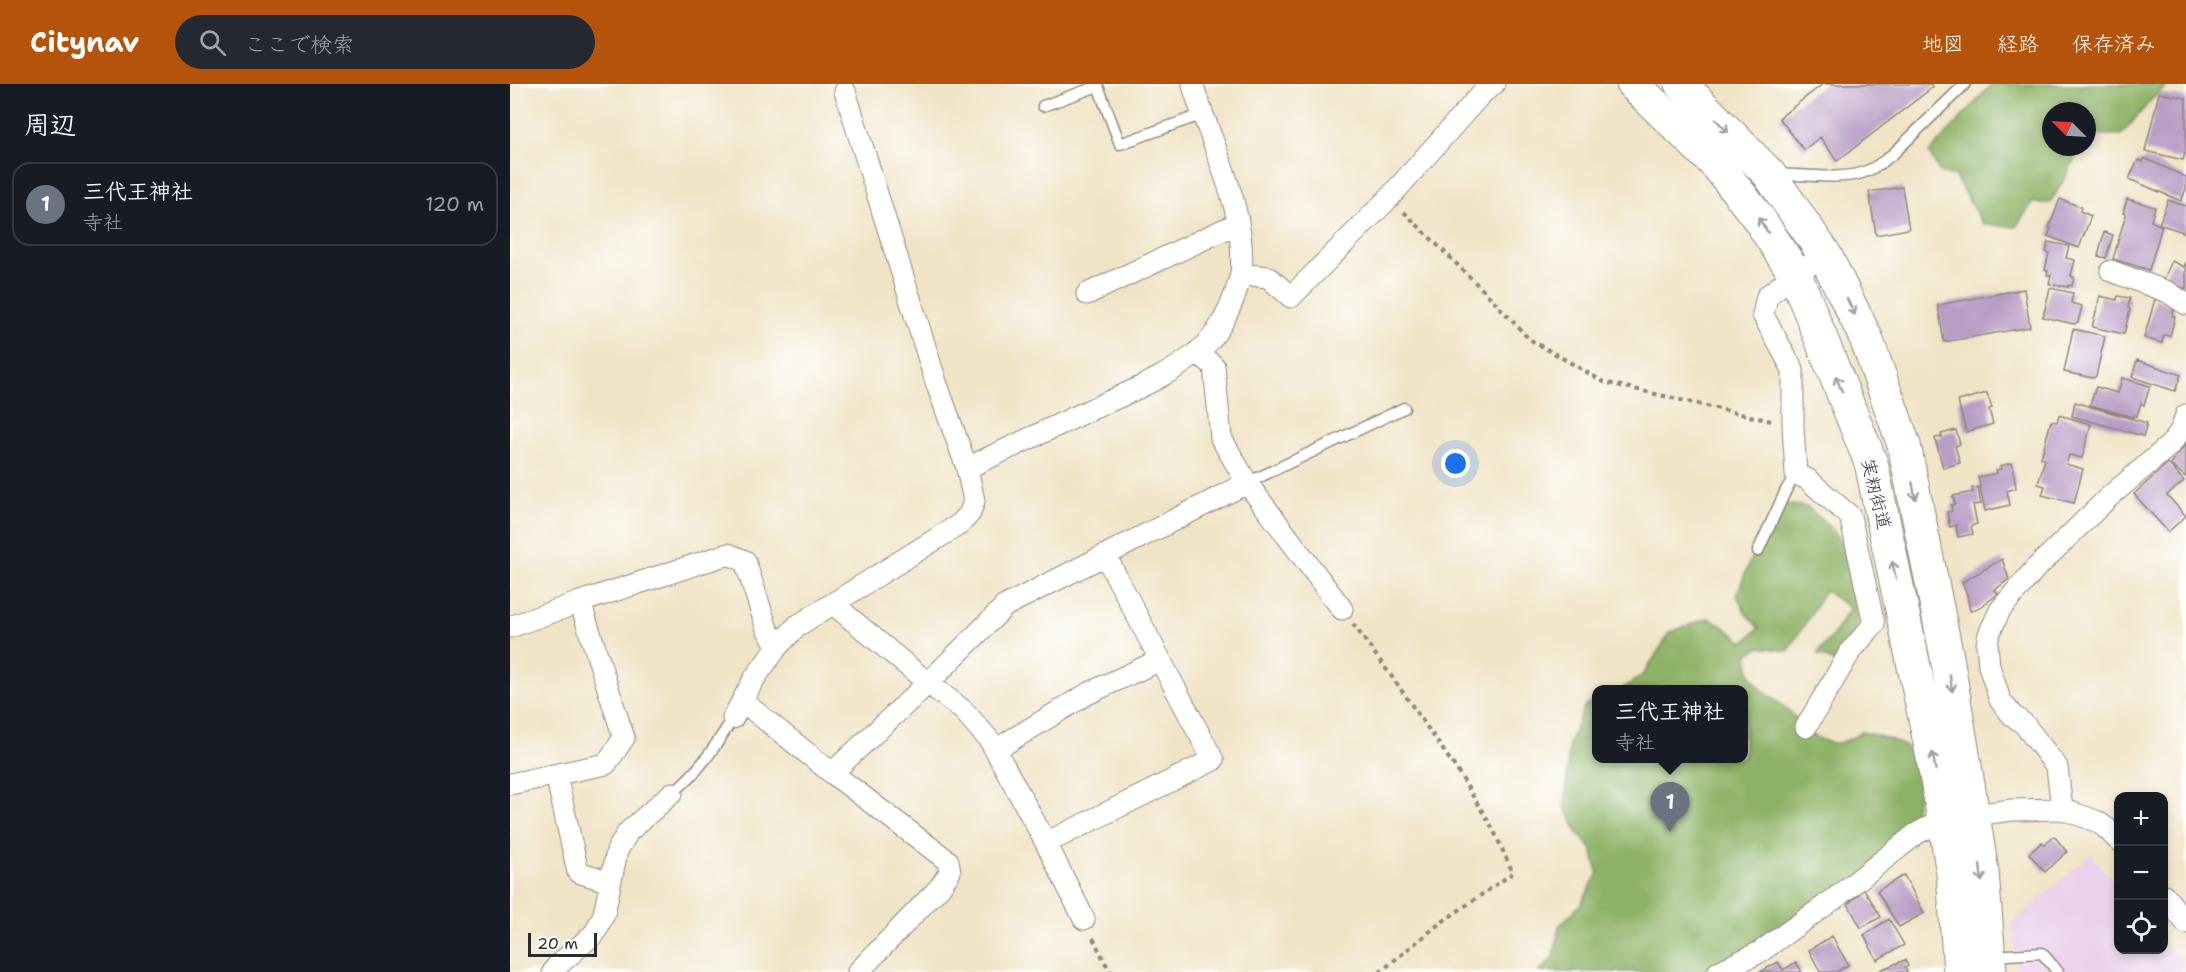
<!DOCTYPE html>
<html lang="ja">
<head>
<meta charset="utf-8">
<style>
  body { margin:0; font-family:"Shantell Sans","Klee One",sans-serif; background:#242831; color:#f1f3f6 }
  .controls { position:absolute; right:18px; bottom:18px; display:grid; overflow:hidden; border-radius:12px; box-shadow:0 3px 9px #0003 }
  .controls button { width:54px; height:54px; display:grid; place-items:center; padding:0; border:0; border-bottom:2px solid #363941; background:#171b24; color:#f1f3f6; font:30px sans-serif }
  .compass { position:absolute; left:1532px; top:18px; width:54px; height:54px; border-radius:50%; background:#171b24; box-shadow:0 3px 9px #0003; rotate:294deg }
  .scale { position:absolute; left:18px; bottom:15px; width:69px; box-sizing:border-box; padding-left:6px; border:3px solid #2b2b2b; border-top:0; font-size:16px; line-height:21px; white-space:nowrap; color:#2b2b2b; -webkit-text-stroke:4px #fff; paint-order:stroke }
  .you { position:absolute; left:946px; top:380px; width:21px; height:21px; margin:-15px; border:4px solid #fff; border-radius:50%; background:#1a73e8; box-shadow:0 0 0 9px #1a73e833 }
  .badge { display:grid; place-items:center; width:39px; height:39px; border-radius:50%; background:#b45309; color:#fff; font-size:20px; font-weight:700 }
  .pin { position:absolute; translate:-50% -50px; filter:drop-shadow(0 2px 3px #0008) }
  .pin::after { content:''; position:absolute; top:32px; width:21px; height:18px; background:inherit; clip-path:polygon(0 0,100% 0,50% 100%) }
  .popup { position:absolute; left:1082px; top:601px; width:156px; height:78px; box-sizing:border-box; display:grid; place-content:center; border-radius:12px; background:#171b24; filter:drop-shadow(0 2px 4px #0005); font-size:20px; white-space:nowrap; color:#9ea1a6 }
  .popup b { font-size:22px; color:#f1f3f6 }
  .popup::after { content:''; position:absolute; left:50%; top:100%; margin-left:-12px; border:12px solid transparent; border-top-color:#171b24 }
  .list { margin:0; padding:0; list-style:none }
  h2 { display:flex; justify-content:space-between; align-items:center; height:78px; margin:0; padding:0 24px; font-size:26px }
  h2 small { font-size:20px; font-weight:400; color:#9ea1a6 }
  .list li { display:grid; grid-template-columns:39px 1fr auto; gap:18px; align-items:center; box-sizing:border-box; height:84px; margin:0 12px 12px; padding:0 12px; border:2px solid #363941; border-radius:18px }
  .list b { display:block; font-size:22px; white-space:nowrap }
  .list p { margin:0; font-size:20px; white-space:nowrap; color:#9ea1a6 }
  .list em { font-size:20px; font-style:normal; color:#9ea1a6 }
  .icon { flex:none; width:33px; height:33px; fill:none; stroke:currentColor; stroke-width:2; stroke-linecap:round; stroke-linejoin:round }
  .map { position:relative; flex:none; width:1676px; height:888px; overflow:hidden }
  header { display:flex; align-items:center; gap:36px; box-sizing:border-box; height:84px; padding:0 30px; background:#b45309; color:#fff }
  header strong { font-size:28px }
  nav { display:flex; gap:33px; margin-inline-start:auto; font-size:21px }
  .search { width:420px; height:54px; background:#242831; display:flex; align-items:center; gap:15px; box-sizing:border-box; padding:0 21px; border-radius:33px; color:#9ea1a6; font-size:22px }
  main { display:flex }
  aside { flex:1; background:#171b24 }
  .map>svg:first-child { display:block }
  .built { fill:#ebd1eb }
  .forest { fill:#8eb266; stroke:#5c6e48; stroke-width:1.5 }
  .building { fill:#b99dc5 }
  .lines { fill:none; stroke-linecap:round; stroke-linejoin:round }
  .lane-casing { stroke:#8e8878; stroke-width:13 }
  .street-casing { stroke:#8e8878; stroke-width:23 }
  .primary-casing { stroke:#8e8878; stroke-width:35 }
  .path { stroke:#8e8878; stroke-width:4; stroke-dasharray:4.5 4.5; stroke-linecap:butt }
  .lane { stroke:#fff; stroke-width:10 }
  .street { stroke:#fff; stroke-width:21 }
  .primary { stroke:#fff; stroke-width:33 }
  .oneway { stroke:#a0a0a0 }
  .labels { text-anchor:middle; stroke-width:4.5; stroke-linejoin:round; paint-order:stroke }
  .street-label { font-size:18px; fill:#2b2b2b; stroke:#fff }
</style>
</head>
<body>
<header>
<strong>Citynav</strong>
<div class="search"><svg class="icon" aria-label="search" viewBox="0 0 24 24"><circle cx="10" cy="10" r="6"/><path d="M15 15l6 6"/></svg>ここで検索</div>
<nav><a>地図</a><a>経路</a><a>保存済み</a></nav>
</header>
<main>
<aside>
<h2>周辺<small></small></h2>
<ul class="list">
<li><span class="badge" style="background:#6b7280">1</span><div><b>三代王神社</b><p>寺社</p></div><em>120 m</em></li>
</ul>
</aside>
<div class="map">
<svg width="1676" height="888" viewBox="0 0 1676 888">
  <rect width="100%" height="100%" fill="#fff"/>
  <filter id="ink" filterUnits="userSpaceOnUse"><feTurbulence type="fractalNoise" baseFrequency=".0167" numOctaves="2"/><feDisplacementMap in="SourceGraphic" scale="12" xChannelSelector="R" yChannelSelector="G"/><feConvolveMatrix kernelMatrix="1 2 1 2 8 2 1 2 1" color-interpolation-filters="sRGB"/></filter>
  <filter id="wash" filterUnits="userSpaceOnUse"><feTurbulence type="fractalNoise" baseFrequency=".008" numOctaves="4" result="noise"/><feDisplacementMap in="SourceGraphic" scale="24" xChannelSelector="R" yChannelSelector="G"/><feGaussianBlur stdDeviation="1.35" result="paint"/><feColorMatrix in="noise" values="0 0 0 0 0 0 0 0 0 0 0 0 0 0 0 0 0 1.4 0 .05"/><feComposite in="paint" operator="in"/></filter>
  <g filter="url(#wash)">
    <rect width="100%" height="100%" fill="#f0e4c6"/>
    <path class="built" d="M1581,770L1608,803V866H1654V856L1674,881L1668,888H1507L1502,839Z"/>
    <path class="forest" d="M1482,0H1659L1643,14L1611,51L1577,50V27H1541V63H1571L1557,91L1540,119H1522L1506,143L1473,140L1444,91L1431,90L1419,69Z
      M1274,420L1297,423L1323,446L1333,460L1341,489L1346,527L1349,536L1327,579L1307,570L1323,551L1340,524L1315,507L1278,567L1250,563L1238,570C1239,576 1238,583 1240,589C1248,611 1285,623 1294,647C1322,660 1324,666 1352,648L1380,655L1403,666L1412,697L1404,728L1394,744L1338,811L1214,888H1029L1044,872L1049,842L1071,820L1088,789L1082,766L1068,749L1055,722L1059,660L1075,621L1086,616V674H1234V606L1112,605L1134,590L1160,548L1198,534L1214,543L1234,558L1249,544L1236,530L1227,511L1248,455Z"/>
    <g id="blocks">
      <path class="building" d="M1313,0H1421L1423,3L1327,77L1310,53L1294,66L1269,34Z
        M1649,9L1676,14V66L1673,76L1635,67Z
        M1634,74L1676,93V105L1671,117L1619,95L1628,76L1633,78Z
        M1392,103L1399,145L1366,151L1359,108Z
        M1550,115L1571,123L1570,127L1581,132L1569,164L1538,152L1541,145L1539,144Z
        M1617,115L1645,123L1641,137L1652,142L1639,186L1603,175L1616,130L1613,129Z
        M1658,116L1676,122V149L1649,140Z
        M1594,148L1603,151L1596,174L1588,172Z
        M1538,158L1559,162L1556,174L1565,176L1561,192L1564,193L1562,202L1558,201V203L1539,200L1541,191H1537L1538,187L1535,186L1539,169L1536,168Z
        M1662,177L1674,183L1676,178V205L1653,197Z
        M1540,204L1563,209L1561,219L1572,222L1568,238L1564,240L1533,233Z
        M1514,205L1520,243L1434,258L1428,221Z
        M1590,212L1607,216L1608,212L1620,214L1618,224L1620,225L1614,250L1582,243Z
        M1645,215L1662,220L1665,223L1662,232L1665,233L1660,252L1654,251L1652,259L1634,254Z
        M1563,245L1595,252L1586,292L1583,294L1554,288Z
        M1627,276L1671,291L1665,307L1622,293Z
        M1612,294L1640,302L1634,321L1631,319L1627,332L1624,331L1623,333L1580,321L1586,303L1608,309Z
        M1477,309L1482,324L1479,325L1483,340L1456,348L1448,317Z
        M1565,318L1637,339L1634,350L1633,352L1562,332Z
        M1549,331L1581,340L1572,374L1559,371L1556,380L1573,385L1564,419L1532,411L1535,402L1528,400L1535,375L1531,374L1541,337L1547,338Z
        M1446,346L1450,360L1445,362L1450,379L1433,384L1425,354L1432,353L1431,350Z
        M1676,359V393L1660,381Z
        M1502,379L1506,404L1497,407L1500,421L1475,427L1468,393L1487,389L1486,386L1491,385L1490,382Z
        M1658,379L1674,397L1657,411L1676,432L1658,448L1624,410Z
        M1468,403L1471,420L1463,421L1467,440L1461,442L1463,450L1448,453L1446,441L1440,443L1437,428L1442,427L1441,421L1445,420L1443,412L1463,408L1462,404Z
        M1492,475L1499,495L1485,506L1488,510L1469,524L1460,527L1457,510L1452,498Z
        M1544,752L1557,768L1535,788L1519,770L1532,758L1534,761Z
        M1394,791L1414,829L1389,843L1367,807Z
        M1354,805L1371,833L1351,844L1338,820Z
        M1379,835L1394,861L1367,876L1354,851Z
        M1322,852L1338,881L1326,888H1310L1299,866Z
        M1395,876L1398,882L1395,883L1397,888H1371L1370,886Z
        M1268,878L1273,886L1286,878L1292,888H1250Z"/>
    </g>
  </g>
  <g filter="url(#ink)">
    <use href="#blocks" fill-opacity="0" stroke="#8e8878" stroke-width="1.5"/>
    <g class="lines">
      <g class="lane-casing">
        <path id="lane" d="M533,22L588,2L610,60L693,30
          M1268,90C1292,91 1325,95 1348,90C1361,87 1375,77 1385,68L1455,0
          M737,399L894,324
          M1248,467L1276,406L1286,390
          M162,709C189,688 205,663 223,634
          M1482,872L1532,869L1548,888"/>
      </g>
      <g class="street-casing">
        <path id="street" d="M683,0C686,15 693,30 698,44C715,90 736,140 731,190L758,193L781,213L879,114L972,9L984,0
          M1601,187L1658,208L1676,220
          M577,210L728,139
          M457,384C499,364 540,345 582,325C618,309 674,286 700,256C716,237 725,214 731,190
          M737,399L832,525
          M0,543L70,518L218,470L235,477L257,545L268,562L287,542L450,440L460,429L464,417L457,384L426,298L335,7
          M232,617L322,689L438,777L440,788L430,803L348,888
          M223,634L244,595L268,562
          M1296,643L1340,568L1364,540L1340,432L1297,395L1286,390L1283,342V286L1253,231L1257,212L1285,190L1315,171
          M485,666L577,610L650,576
          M322,689L418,599L323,520
          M46,691L68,788L100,798
          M0,700L96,680L114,654L70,518
          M1552,725L1547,683L1514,640L1502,631L1490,616L1479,582L1477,560L1479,550L1490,526L1525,485L1599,413L1660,361L1671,346L1676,331
          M536,759L703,676L595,471
          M1654,811L1676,839
          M574,835L536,759L481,658L454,627L418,599L495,522L737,399L711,354L704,282L687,268
          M43,888L47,882L85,849L94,830L107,767L118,748L162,709
          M1208,888L1250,868L1324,815L1406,750L1434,735L1502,726L1552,725L1586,737L1595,743L1608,756"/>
      </g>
      <g class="primary-casing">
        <path id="primary" d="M1123,0L1208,82L1249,135L1285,190L1361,379L1420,658L1434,735L1443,789L1450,888
          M1171,0L1259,90L1315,171L1356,254L1394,361L1437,573L1463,731L1472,788L1480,888"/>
      </g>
      <path class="path" d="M894,128L982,215L1019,255L1094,298L1261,337
        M843,540L885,597L947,686L983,745L1003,789L929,840L870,888
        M583,854L600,888"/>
      <use href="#lane" class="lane"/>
      <use href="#street" class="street"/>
      <use href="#primary" class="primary"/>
    </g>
    <defs><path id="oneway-shaft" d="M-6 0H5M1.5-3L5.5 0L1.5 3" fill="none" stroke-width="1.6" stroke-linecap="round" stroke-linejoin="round" transform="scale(1.5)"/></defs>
    <g class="oneway">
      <use href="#oneway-shaft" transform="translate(1212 42) rotate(46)"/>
      <use href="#oneway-shaft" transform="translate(1253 141) rotate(-124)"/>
      <use href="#oneway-shaft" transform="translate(1341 223) rotate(64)"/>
      <use href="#oneway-shaft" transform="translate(1329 300) rotate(-112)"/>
      <use href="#oneway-shaft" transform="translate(1404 407) rotate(79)"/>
      <use href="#oneway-shaft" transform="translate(1384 486) rotate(-102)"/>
      <use href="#oneway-shaft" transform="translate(1441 599) rotate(81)"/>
      <use href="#oneway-shaft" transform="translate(1424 677) rotate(-100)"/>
      <use href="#oneway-shaft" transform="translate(1471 789) rotate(84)"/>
    </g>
  </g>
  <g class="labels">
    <g class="street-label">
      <text transform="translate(1366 410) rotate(76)" y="6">実籾街道</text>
    </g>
  </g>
</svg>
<div class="controls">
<button>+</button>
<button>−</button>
<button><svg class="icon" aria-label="locate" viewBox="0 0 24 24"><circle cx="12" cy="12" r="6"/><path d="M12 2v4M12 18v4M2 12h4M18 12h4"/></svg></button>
</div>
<svg class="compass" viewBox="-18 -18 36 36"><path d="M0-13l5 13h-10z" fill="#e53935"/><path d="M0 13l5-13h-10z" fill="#9ea1a6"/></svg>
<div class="scale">20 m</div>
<div class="you"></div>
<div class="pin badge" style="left:1160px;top:748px;background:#6b7280">1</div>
<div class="popup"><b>三代王神社</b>寺社</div>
</div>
</main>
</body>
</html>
